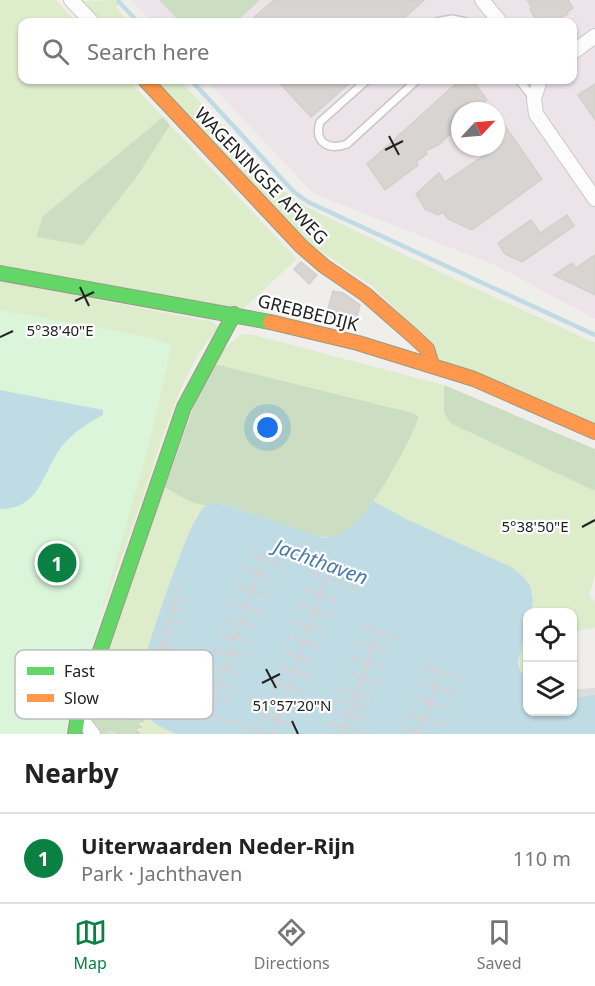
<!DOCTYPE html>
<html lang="en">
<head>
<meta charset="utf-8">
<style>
  body { margin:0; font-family:"Noto Sans",sans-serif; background:#f2f2f2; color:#222 }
  .controls { position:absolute; right:18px; bottom:18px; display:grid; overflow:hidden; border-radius:12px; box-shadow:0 2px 4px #0004 }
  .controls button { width:54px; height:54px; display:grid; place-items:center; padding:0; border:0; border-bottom:2px solid #e0e0e0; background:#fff; color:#222; font:30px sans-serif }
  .compass { position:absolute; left:451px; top:102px; width:54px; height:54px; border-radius:50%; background:#fff; box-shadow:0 2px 4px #0004; rotate:64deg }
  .you { position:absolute; left:268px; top:428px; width:21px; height:21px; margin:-15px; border:4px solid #fff; border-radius:50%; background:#1a73e8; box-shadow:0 0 0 9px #1a73e833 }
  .badge { display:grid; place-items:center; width:39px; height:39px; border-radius:50%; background:#0b8043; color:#fff; font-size:20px; font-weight:700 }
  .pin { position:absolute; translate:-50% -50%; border:3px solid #fff; box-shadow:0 2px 6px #0006 }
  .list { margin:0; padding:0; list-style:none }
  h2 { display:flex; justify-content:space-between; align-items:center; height:78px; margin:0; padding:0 24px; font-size:26px }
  h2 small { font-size:20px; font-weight:400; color:#767676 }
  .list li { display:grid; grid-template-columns:39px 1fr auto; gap:18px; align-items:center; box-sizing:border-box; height:90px; padding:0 24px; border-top:2px solid #e0e0e0 }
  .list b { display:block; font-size:22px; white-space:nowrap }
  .list p { margin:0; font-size:20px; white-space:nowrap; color:#767676 }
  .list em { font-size:20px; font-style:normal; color:#767676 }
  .icon { flex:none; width:33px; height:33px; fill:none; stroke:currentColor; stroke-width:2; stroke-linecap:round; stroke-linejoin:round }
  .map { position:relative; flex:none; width:595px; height:734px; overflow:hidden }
  .search { position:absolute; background:#fff; box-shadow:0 2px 4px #0004; left:18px; right:18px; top:18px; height:66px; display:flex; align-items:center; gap:15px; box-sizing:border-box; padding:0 21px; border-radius:12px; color:#767676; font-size:22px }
  .sheet { height:168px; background:#fff }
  nav { display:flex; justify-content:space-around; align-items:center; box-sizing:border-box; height:84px; border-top:2px solid #e0e0e0; background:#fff; font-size:16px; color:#767676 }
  nav a { display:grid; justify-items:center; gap:3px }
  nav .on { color:#0b8043 }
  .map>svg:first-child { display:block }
  .industrial { fill:#ede4e9; fill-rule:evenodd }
  .grass { fill:#ddeccb }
  .forest { fill:#cbdec1 }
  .park { fill:#daf5da }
  .water { fill:#bfdbe3 }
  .pier { fill:#dedddd }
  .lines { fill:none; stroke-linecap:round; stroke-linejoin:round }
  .stream { stroke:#bfdbe3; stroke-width:4.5 }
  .building { fill:#d7d4d2; stroke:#d3d0cc; stroke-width:1.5 }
  .lane-casing { stroke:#c9c8c7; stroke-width:10 }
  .street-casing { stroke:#c9c8c7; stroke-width:16 }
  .fast-casing { stroke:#999a82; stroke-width:16 }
  .slow-casing { stroke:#999a82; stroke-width:16 }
  .path { stroke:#dccecd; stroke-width:3; stroke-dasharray:3 3; stroke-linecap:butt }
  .lane { stroke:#fdfcfc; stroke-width:7 }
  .street { stroke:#fdfcfc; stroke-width:14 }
  .fast { stroke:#63d668; stroke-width:14 }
  .slow { stroke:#ff974d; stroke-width:14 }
  .ticks { fill:none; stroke:#222; stroke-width:2 }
  .labels { text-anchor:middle; stroke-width:4.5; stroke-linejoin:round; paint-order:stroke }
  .street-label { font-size:18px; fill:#222; stroke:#fff }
  .water-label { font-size:20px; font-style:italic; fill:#4a7aab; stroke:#fff }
  .key { fill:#fff; stroke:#bdbdbd; stroke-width:1.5 }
  .key-label { font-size:16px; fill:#222 }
  .ticks-label { font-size:15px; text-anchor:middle; fill:#222; stroke:#fff; stroke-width:4.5; stroke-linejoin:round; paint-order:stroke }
</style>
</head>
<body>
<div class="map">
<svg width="595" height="734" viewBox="0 0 595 734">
  <rect width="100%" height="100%" fill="#f0eeeb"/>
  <path class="industrial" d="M131,0H595V319L495,265L314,194L206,80H572V22H152ZM460,111H496V147H460Z"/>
  <path class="grass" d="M0,0H56L76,22H22V80H128L163,117L43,216L138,175L170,125L297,259L243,309L0,266Z
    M120,0L116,8L129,22H100L81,1Z
    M151,80H179L289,196L311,209L446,275L595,343V425L439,361L419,332L372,286L303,239Z
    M0,281L213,322L219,328C182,363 160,448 143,496C116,575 85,654 64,734H22L0,326Z
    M243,334L254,335L444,385V412L450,423L595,491V576L589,595L595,602V628L577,631L573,634L572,612H531L533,592L373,501L420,418L413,413L219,365H212C221,352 229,342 243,334Z
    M165,487L173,492L206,505L197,514L136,690L137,697L103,708L86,707Z
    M527,625V681C512,665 523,644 527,625Z
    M144,715L158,726L177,734H139Z"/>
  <path class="forest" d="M159,0H260L236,22H180Z
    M163,117L170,125L138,175L83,245L36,237L43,216Z
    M212,365H219L413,413L419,417C410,442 369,517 348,531C339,538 327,538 317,536L227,505C220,504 214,505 207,505C193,505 176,494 165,487L202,383Z
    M444,385L595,449V491L450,423L444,412Z
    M137,697L143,714L137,734H116L111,731L108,734H99L88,716L86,707L103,708Z"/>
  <path class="park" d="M0,310L149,337L172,345L149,445L91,649L64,734H0Z"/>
  <path class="water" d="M0,390L103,410V415C88,423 73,432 62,446C42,472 41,509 0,509Z
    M373,501L408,520L511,567C530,581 536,589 531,612H528L527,625L518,662L520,670L527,681L528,712H572L573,690L595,688V734H177C152,725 133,711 137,682C146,655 188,518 205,506C211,501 219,504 227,505L325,538C349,534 359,520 373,501Z"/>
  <path class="pier" d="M595,688V695L573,698V693L579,692V690Z"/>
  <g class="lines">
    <path class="stream" d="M119,2L138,22
      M191,80L294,192L308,202L595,335"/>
  </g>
  <path class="building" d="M274,0H424L400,22H249Z
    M527,0H568L573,8L567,12L568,14L553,22H537L530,9L532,8Z
    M277,80H353L311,117Z
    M460,80H473L487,100L471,111H460V125L438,145L425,151L427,154L416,162L418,165L385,190L367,164Z
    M595,84V120L578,95Z
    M496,113L542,179L472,230L448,219L443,212L438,215L425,209L416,194L439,173L445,182L496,147Z
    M567,215L574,226L522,262L505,254L498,243L531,220L540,233Z
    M595,255V295L554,275L572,263L576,268Z
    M301,262L317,275L309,284L294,269Z
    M333,291L343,293L360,305L355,323L326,316Z"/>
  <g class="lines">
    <g class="lane-casing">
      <path id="lane" d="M436,22L452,19L466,22
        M367,80L320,122C314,142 328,151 347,144L417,80
        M519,80L534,99"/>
    </g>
    <g class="street-casing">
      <path id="street" d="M71,0L92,22
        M482,0L500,22
        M572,53L595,36
        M540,80L534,99L536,114L595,199
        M78,715L93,734"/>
    </g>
    <g class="fast-casing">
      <path id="fast" d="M0,273L270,322
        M75,734L78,715L184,407L234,314"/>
    </g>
    <g class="slow-casing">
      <path id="slow" d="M145,80L301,246L324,266L365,294L413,336L427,349L432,365
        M270,322L358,343L474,379L595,432"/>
    </g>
    <path class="path" d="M250,554L281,565
      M242,568L275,579
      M311,572L354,587
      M235,585L269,597
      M305,589L337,601
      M176,598L188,602
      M230,601L263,613
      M299,605L332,616
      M173,609L185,612
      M224,619L240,624
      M170,621L182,625
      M293,621L326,632
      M241,622L258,628
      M363,625L402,639
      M166,632L178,635
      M219,633L235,639
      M236,637L253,643
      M288,637L321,648
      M357,641L390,652
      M163,643L175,647
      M213,650L229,655
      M283,651L315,663
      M231,652L248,658
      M159,655L171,659
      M352,657L384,668
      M207,665L224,671
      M278,666L310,677
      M425,666L464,680
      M156,667L168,671
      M225,669L241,675
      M347,672L379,684
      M152,679L164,683
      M202,680L219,686
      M420,681L458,696
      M272,682L305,693
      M220,684L236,689
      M341,688L374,700
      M150,693L159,696
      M197,695L214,701
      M215,697L231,702
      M414,697L452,711
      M267,698L300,709
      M149,699L161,702
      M337,699L369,710
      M185,708L208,716L209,714L267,734
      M333,710L366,721
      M408,713L446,726
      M209,714L263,559
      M261,714L294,725
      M329,722L364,734
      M402,728L419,734
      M110,734H113
      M138,734L151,695L148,692L178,586
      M273,734L329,572
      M343,734L379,631
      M418,734L441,672"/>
    <use href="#lane" class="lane"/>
    <use href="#street" class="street"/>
    <use href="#fast" class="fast"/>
    <use href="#slow" class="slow"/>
  </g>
  <path class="ticks" d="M389,136L399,155M385,150L403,141M80,287L89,306M75,301L94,292M0,337L13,331M582,527L595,520M266,669L276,688M262,683L280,674M292,721L298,734"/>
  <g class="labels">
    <g class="street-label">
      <text transform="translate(261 176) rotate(46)" y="6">WAGENINGSE AFWEG</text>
      <text transform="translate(308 313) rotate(14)" y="6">GREBBEDIJK</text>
    </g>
    <g class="water-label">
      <text transform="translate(321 562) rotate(20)" y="7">Jachthaven</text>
    </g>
  </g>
  <rect x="15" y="650" width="198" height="69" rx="9" class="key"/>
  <rect x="27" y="667" width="27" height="8" fill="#63d668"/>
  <rect x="27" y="694" width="27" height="8" fill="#ff974d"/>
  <g class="key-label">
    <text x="64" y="677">Fast</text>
    <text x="64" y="704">Slow</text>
  </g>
  <g class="ticks-label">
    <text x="60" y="336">5°38'40"E</text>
    <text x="535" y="532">5°38'50"E</text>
    <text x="292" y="711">51°57'20"N</text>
  </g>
</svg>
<div class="controls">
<button><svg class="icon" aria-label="locate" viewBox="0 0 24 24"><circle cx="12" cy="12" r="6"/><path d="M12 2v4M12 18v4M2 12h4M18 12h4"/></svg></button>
<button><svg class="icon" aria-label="layers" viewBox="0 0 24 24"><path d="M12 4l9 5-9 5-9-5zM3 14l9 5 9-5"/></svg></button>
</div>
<svg class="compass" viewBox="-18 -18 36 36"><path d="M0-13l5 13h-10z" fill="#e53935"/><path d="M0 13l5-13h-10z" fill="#767676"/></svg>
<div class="you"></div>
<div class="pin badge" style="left:57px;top:563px">1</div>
<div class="search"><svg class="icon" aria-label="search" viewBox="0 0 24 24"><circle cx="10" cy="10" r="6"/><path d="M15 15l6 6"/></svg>Search here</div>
</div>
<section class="sheet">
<h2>Nearby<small></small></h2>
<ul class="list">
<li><span class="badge">1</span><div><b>Uiterwaarden Neder-Rijn</b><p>Park · Jachthaven</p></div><em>110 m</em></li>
</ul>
</section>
<nav>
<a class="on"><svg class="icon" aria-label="map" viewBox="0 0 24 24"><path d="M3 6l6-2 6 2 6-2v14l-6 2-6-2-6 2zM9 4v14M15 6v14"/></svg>Map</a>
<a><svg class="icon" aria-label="directions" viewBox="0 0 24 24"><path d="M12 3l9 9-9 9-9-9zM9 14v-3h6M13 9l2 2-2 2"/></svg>Directions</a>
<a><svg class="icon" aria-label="saved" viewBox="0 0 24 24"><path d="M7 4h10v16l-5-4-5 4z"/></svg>Saved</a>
</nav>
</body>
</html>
